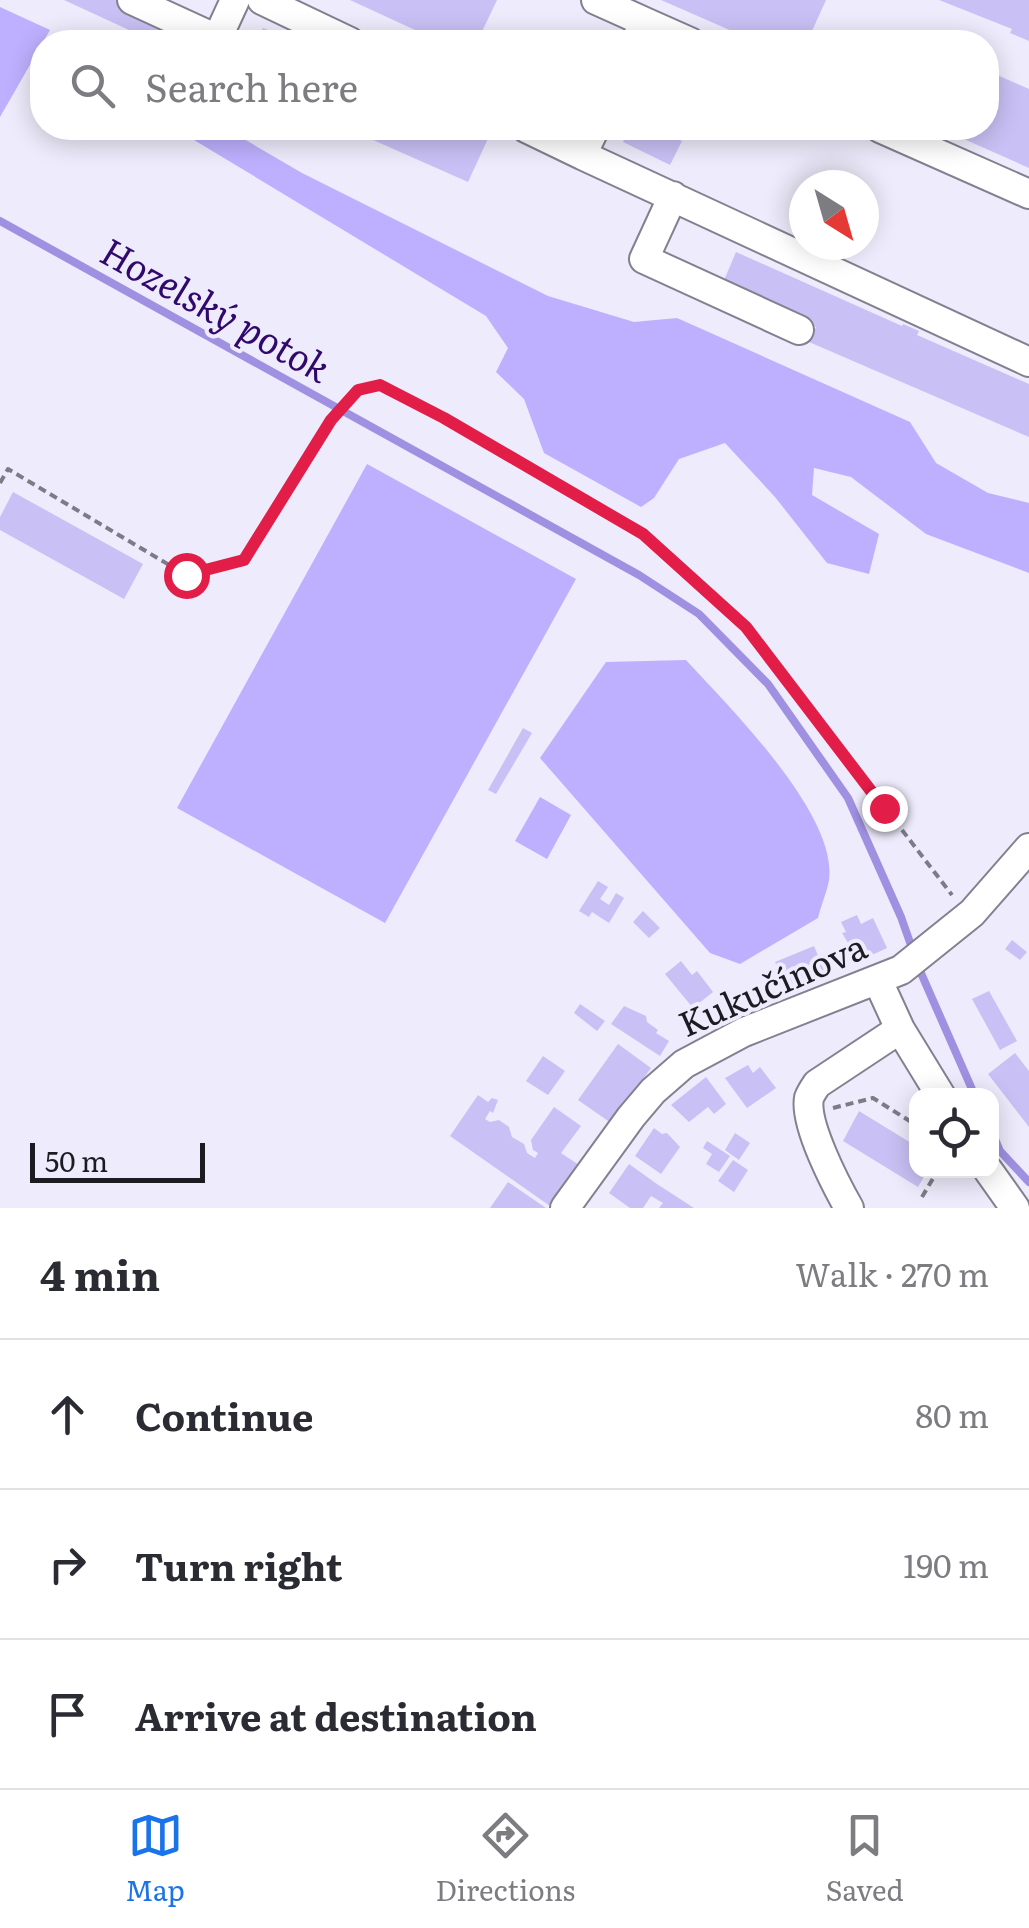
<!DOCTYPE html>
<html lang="en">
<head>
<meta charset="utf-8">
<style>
  body { margin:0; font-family:Literata,serif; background:#f7f7f7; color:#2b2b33 }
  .controls { position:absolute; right:30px; bottom:30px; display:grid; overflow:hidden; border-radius:20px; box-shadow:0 5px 25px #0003 }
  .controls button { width:90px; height:90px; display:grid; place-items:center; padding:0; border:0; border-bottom:2px solid #e1e1e2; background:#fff; color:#2b2b33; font:50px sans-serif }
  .compass { position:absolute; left:789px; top:170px; width:90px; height:90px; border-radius:50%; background:#fff; box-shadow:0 5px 25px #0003; rotate:143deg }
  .scale { position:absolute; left:30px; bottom:25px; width:175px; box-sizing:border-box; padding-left:10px; border:5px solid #1c1b21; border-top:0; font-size:28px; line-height:35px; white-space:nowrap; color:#1c1b21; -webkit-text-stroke:8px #eeebfc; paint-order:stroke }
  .stop { position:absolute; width:30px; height:30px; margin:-22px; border:8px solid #e11d48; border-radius:50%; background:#fff }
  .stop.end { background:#e11d48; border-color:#fff; box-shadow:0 2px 10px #0008 }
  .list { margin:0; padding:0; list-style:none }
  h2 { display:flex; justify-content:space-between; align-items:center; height:130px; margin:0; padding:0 40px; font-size:42px }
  h2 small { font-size:32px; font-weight:400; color:#7c7c81 }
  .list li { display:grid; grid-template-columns:65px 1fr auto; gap:30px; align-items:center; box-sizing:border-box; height:150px; padding:0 40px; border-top:2px solid #e1e1e2 }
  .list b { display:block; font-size:38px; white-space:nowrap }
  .list em { font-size:32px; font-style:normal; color:#7c7c81 }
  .icon { flex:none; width:55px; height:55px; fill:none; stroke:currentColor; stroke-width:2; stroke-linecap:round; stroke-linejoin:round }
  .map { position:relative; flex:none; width:1029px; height:1208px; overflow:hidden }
  .search { position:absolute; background:#fff; box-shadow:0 5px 25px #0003; left:30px; right:30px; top:30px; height:110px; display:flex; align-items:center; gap:25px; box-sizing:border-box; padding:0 35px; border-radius:40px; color:#7c7c81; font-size:38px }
  .sheet { height:580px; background:#fff }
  nav { display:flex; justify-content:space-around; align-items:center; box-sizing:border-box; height:140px; border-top:2px solid #e1e1e2; background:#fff; font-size:28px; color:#7c7c81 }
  nav a { display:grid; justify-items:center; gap:5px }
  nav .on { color:#1a73e8 }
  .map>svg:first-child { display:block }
  .green { fill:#beb0fe }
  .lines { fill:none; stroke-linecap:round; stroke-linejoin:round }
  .stream { stroke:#a090e2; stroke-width:8 }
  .building { fill:#c9c1f5 }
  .minor-casing { stroke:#838190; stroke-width:32 }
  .path { stroke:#7d7b86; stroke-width:4; stroke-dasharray:8 5; stroke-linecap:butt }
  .minor { stroke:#fff; stroke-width:28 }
  .route { stroke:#e11d48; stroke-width:12 }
  .labels { text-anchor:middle; stroke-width:8; stroke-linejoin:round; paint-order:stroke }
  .street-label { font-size:35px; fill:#1c1b21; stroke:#eeebfc }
  .water-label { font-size:38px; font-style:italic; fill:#31096d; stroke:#eeebfc }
</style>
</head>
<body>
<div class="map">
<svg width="1029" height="1208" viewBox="0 0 1029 1208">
  <rect width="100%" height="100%" fill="#eeebfc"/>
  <path class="green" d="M0,7L50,30L0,117Z
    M186,128H225L302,173L548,296L634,322L677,318L910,422L936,463L988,493L1029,503V573L926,534L851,477L814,468L812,495L879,534L869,574L827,563L775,497L725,443L679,459L654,498L641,507L544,453L524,399L496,372L508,348L486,316L194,140Z
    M367,464L576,579L385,923L177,808Z
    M686,660C728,706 838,814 829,880C827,892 821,905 818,918L740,964L710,953L540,758L606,662Z
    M540,797L571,815L547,859L515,841Z"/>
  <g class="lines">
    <path class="stream" d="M0,221L639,575L699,614L768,684L848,798L901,917L913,951
      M917,964L975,1096
      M992,1132L1000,1151L1029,1182"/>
  </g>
  <path class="building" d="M64,0H115L206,42H155Z
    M350,0H497L477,42H441Z
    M661,0H826L807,42H757Z
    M939,0H1029V41L1010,33L1012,29Z
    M263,28L296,42H257Z
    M986,70L1029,89V168L939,128H986Z
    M346,128H487L492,130L468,182Z
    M630,128H654L682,141L670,165L623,142Z
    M736,252L902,326L903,324L919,331L917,335L1029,384V437L809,342L816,327L722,285Z
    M13,492L143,564L124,599L0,530V517Z
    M523,728L532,733L496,794L488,790Z
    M598,881L608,887L600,899L609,905L616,893L624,898L609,923L592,912L589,917L579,911Z
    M643,911L660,928L649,938L633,922Z
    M857,915L861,924L873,918L887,948L859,961L842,933L846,932L841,922Z
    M1012,940L1027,952L1020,960L1005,949Z
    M814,946L824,970L786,986L775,962Z
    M681,961L692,975L697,971L713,992L693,1008L665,974Z
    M989,991L1017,1041L1000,1050L972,999Z
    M580,1004L605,1021L597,1031L574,1013Z
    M624,1006L646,1016L647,1022L658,1030L656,1033L669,1041L660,1056L611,1024Z
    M618,1044L651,1068L611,1123L578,1100Z
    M1015,1053L1029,1071V1127L988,1074Z
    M543,1056L565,1071L548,1095L526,1081Z
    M748,1065L753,1073L760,1067L776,1088L747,1108L725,1078Z
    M706,1077L726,1104L714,1114L708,1107L689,1122L671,1105Z
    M478,1095L488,1102L492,1098L498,1100L493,1113L490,1111L485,1119L490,1122L499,1120L509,1127L512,1137L524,1144L527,1153L535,1158L538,1153L533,1150L531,1140L554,1107L581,1126L561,1153L579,1165L550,1206L450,1136Z
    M859,1111L916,1146V1170H928L918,1187L843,1141Z
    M654,1128L662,1134L667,1133L680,1147L661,1174L635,1156Z
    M735,1133L750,1143L739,1160L725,1150Z
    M707,1141L730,1156L719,1172L706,1164L712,1154L703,1148Z
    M733,1160L748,1170L734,1192L718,1181Z
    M629,1164L657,1184L694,1208H659L663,1203L651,1196L643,1208H630L609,1193Z
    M508,1182L546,1208H490Z"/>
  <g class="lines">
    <g class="minor-casing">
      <path id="minor" d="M132,0L217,39L235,0
        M262,0L350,42
        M596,0L645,22
        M635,42L645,22L690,42
        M526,128L582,155
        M595,128L582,155L1029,362
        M880,128L1029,194
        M673,196L644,259L799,330
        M878,981L900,1029L941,1096
        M988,1170L1015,1208
        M565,1208L631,1117L653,1091L684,1064L744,1032L901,970L972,913L1029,848
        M849,1208C836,1185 804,1124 809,1098C810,1095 815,1087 817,1084L900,1029"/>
    </g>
    <path class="path" d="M0,483L8,469L186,575L245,560L331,420L357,390L381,385L443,417L643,534L746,627L952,895
      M833,1108L873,1098L916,1125
      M922,1197L938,1170"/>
    <use href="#minor" class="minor"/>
  </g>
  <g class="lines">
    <path class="route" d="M186,575L244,560L331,420L358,390L380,385L444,418L643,534L746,627L884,808"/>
  </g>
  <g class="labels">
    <g class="street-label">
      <text transform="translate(773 986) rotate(-24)" y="12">Kukučínova</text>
    </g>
    <g class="water-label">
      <text transform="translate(215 311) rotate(29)" y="13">Hozelský potok</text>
    </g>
  </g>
</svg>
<div class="controls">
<button><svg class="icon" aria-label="locate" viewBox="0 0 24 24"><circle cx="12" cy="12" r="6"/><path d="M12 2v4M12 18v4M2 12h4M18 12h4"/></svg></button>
</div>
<svg class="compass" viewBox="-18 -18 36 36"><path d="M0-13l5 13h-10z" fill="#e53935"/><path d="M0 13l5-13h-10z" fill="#7c7c81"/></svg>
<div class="scale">50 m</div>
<div class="stop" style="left:186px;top:575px"></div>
<div class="stop end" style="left:884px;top:808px"></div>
<div class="search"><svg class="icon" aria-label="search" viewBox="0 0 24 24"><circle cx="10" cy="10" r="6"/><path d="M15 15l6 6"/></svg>Search here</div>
</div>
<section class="sheet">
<h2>4 min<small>Walk · 270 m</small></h2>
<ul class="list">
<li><svg class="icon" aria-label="ahead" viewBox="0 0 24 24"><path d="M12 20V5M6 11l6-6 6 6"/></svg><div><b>Continue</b></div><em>80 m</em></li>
<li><svg class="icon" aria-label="right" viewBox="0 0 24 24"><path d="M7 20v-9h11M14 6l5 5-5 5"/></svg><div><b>Turn right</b></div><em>190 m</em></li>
<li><svg class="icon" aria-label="arrive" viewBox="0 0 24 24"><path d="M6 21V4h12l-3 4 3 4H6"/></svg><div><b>Arrive at destination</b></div></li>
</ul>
</section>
<nav>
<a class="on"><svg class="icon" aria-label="map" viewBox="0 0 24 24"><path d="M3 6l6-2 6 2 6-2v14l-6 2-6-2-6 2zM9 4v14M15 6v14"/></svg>Map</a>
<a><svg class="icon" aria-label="directions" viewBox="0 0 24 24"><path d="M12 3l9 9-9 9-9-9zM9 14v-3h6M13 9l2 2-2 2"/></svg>Directions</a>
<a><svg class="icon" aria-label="saved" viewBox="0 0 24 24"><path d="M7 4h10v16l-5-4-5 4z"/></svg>Saved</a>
</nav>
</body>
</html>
